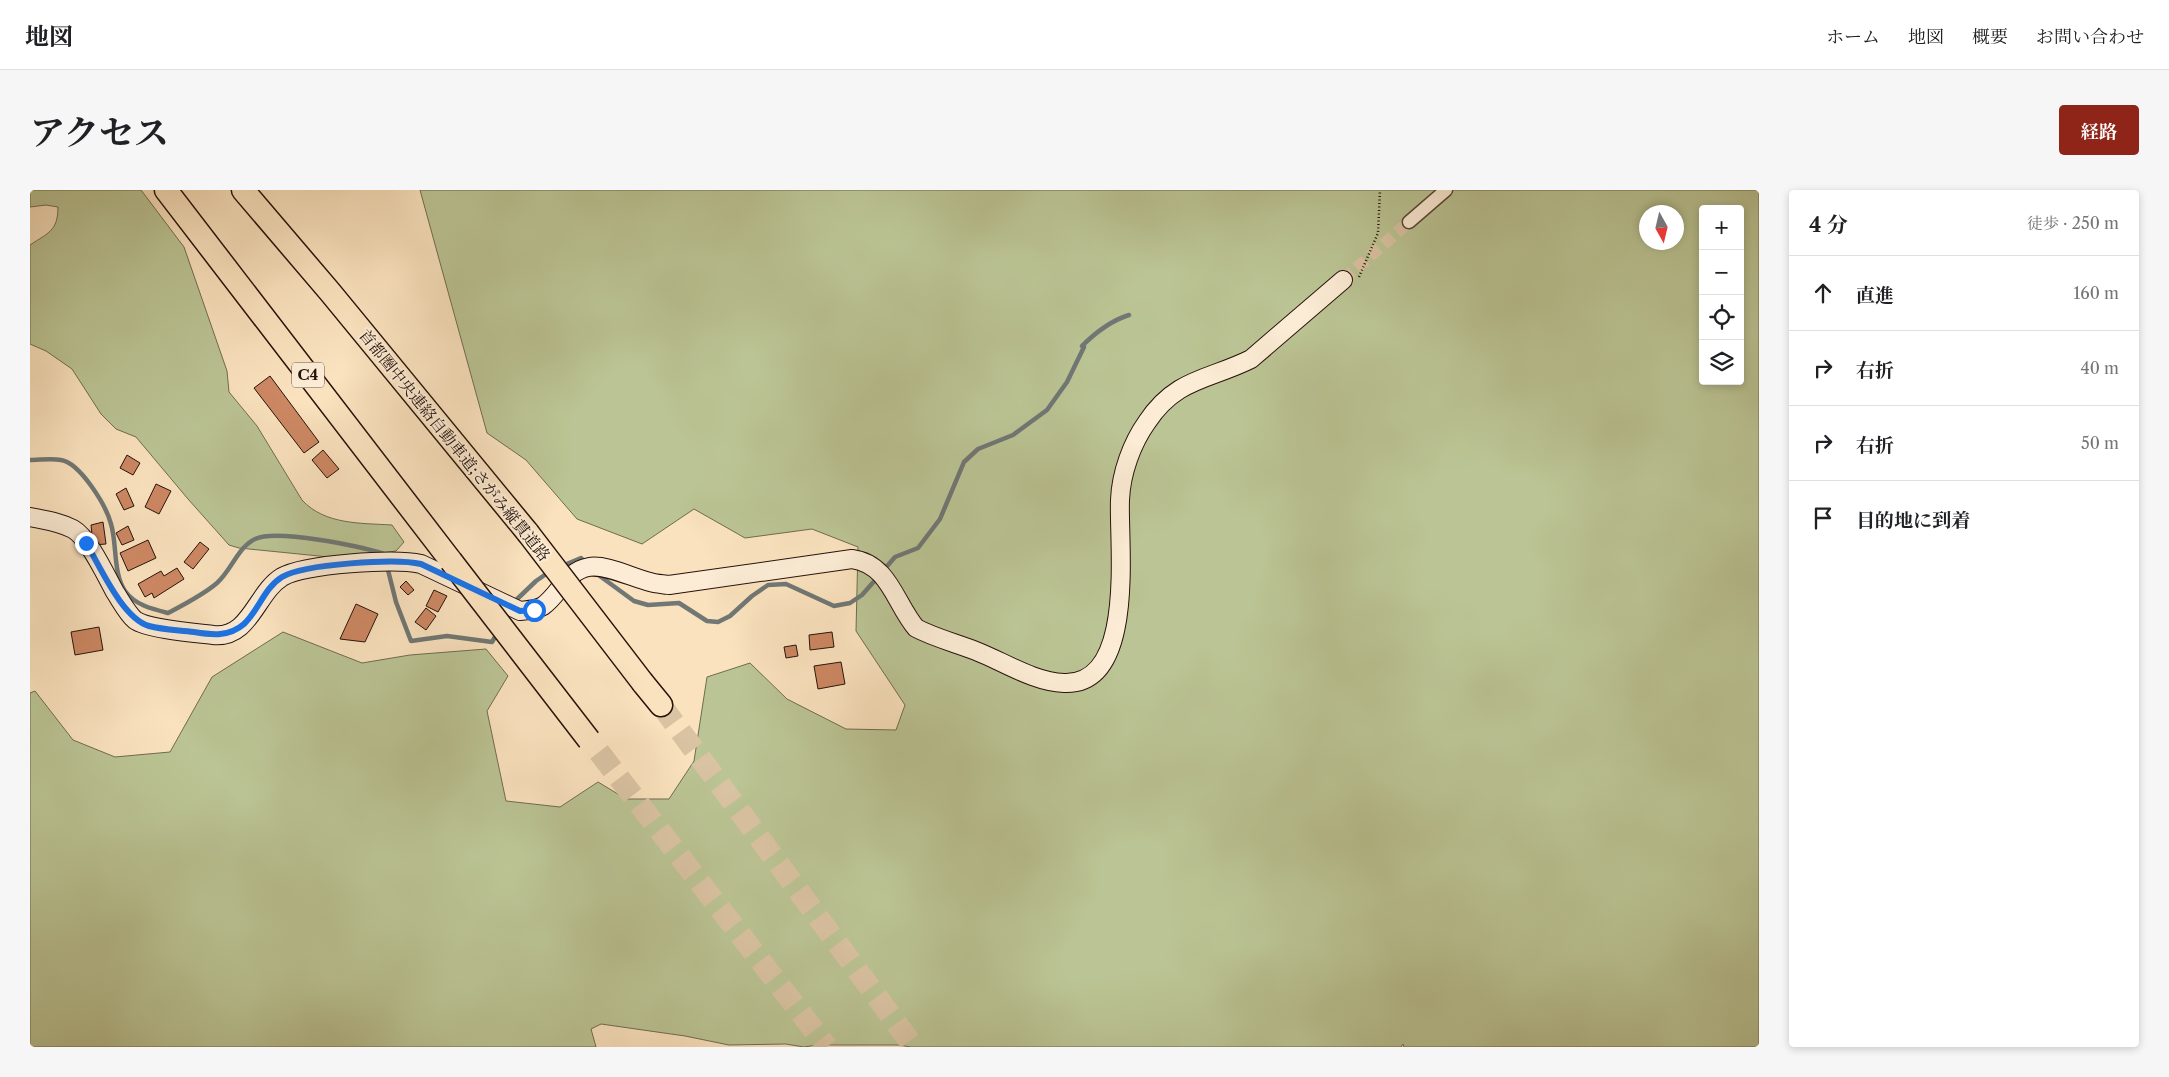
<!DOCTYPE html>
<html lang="ja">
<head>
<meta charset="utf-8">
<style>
  body { margin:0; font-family:"Libre Caslon Text","Noto Serif JP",serif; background:#f6f6f6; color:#202124 }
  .controls { position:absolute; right:15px; top:15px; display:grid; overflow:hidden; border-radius:5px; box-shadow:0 2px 8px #0003 }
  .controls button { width:45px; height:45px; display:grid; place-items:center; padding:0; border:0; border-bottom:1px solid #e0e0e0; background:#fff; color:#202124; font:25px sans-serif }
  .compass { position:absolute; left:1609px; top:15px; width:45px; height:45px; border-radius:50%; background:#fff; box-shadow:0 2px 8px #0003; rotate:172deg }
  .stop { position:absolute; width:15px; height:15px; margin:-11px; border:4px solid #1a73e8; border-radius:50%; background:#fff }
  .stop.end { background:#1a73e8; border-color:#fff; box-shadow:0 1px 5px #0008 }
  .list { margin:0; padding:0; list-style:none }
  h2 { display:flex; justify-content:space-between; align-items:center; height:65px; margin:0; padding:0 20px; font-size:21px }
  h2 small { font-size:16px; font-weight:400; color:#757577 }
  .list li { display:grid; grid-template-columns:32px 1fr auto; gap:15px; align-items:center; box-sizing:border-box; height:75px; padding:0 20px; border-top:1px solid #e0e0e0 }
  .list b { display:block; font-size:19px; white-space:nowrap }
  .list em { font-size:16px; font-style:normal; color:#757577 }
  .icon { flex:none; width:28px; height:28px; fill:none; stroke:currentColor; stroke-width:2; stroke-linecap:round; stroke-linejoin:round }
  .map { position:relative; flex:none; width:1729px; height:857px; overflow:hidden; border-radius:5px }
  header { display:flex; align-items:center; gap:30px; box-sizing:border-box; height:70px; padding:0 25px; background:#fff; border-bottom:1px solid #e0e0e0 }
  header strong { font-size:24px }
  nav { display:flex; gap:28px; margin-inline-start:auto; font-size:18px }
  .intro { display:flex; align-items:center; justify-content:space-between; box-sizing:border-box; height:120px; padding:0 30px }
  h1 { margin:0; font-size:35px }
  .button { padding:12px 22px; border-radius:5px; background:#8f2418; color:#fff; font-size:18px; font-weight:700 }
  main { display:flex; gap:30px; padding:0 30px }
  aside { flex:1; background:#fff; border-radius:5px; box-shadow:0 2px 8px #0003 }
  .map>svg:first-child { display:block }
  .green { fill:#bbc494; stroke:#706b50; fill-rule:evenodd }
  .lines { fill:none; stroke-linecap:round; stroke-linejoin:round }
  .stream { stroke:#707775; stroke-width:4.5 }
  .building { fill:#cd8863; stroke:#26120b }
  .street-tunnel { stroke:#dac3a3; stroke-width:12; stroke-dasharray:12 6; stroke-linecap:butt }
  .highway-tunnel { stroke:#dac3a3; stroke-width:22; stroke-dasharray:22 11; stroke-linecap:butt }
  .street-casing { stroke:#5b4638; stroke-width:15 }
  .secondary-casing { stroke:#26120b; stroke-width:20 }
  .highway-casing { stroke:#26120b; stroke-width:25 }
  .path { stroke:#26120b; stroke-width:2.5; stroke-dasharray:1 2.5; stroke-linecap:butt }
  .street { stroke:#fcecd5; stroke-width:12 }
  .secondary { stroke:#fcecd5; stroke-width:18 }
  .highway { stroke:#fae2be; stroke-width:22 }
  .highway-bridge-casing { stroke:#26120b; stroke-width:25; stroke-linecap:butt }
  .highway-bridge { stroke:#fae2be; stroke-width:22 }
  .route { stroke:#1a73e8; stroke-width:6 }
  .labels { text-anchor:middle; stroke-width:4; stroke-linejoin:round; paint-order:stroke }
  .shield { fill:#fcecd5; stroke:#665348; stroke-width:1 }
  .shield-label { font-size:15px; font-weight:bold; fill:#26120b }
  .street-label { font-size:16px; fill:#26120b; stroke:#fcecd5 }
</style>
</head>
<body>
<header>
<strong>地図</strong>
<nav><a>ホーム</a><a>地図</a><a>概要</a><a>お問い合わせ</a></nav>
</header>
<div class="intro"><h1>アクセス</h1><a class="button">経路</a></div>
<main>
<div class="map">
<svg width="1729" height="857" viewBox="0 0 1729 857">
  <rect width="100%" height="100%" fill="#fae2be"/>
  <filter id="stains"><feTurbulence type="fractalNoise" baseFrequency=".004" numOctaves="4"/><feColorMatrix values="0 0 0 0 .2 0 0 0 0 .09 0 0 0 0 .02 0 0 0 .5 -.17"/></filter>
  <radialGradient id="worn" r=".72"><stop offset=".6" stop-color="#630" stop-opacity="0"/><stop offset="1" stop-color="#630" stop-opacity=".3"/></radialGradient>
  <path class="green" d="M0,0H111L154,57L197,181L199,202L227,236L272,310C295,335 331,333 362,335L374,352L366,361L333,366L299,367L209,358L199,355L158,309L106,247L86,239L71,224L42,179L16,161L0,154V55C18,43 28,41 28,17L16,15L0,17Z
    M390,0H1729V857H1374L1373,854L1371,857H881L868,855H787L774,857L756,854L699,855L655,846L571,834L561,839L566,857H0V503L5,501L43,550L85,567L140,562L182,487L253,442L332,473L380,465L456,459L478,486L457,521L476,611L530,617L568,592L596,609H639L664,571L677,487L720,473L757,509L816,539L866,540L875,515L826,441L828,357L782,339L715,348L664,319L612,354L547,329L496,270L457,243ZM1673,19H1710V191H1673ZM1616,22H1646V52H1616Z"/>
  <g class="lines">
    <path class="stream" d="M0,270C10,270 21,268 31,270C50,273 76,315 81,334C87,353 83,384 95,401C105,415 122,419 138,423C155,414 173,405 187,393C201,381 208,357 225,349C247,339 330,356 354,364L355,366
      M357,376L366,412L381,451L417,446L462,452L468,442
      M532,376L551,368L556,374
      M563,381L604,411L618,415L649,413L677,431L688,432L700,426L722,406L738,395L756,394L804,416L820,413L832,405L847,388
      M852,382L865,367L888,358L910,329L934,272L948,259L983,245L1017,220L1037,192L1054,157L1052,156C1066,142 1080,131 1099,125
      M483,413L506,391L519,382"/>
  </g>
  <path class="building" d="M240,186L289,252L274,263L224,198Z
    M293,260L309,279L297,288L282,270Z
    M97,265L110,273L103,285L90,278Z
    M126,294L141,301L129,324L115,317Z
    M96,298L104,316L94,320L86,304Z
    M73,332L76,354L63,355L61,335Z
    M98,336L104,350L92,355L86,343Z
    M118,350L126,368L98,381L90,363Z
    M170,352L179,359L163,379L154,372Z
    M147,378L154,389L124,408L122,403L115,407L108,394L131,381L134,386Z
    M376,391L384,400L378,405L370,397Z
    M404,400L417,406L408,422L396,416Z
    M326,414L348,424L335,452L310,449Z
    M396,418L406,426L396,440L385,432Z
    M69,437L73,460L45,465L41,442Z
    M802,442L804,457L780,460L779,445Z
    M766,455L768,466L756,468L754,457Z
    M811,472L815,494L788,499L784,476Z"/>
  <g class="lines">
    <path class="street-tunnel" d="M1313,90L1379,32"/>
    <path class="highway-tunnel" d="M631,515L884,857
      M569,562L797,857"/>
    <g class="street-casing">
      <path id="street" d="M1379,32L1416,0"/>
    </g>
    <g class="secondary-casing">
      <path id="secondary" d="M0,327C15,330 30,332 43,339C59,348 76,386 85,402C91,411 97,423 105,430C117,439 166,443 183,445C220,449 226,403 252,387C275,374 365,368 391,374L490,421C498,420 506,420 513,416C530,404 536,381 559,377C576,374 603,388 620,392C626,394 633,394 639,395L822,369C859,374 865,413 886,438C905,448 926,453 946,461C974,472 1004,492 1034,493C1107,496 1088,353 1090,310C1091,283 1102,253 1117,232C1146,188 1179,190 1221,169L1313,90"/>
    </g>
    <g class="highway-casing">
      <path id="highway" d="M136,0L421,371
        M213,0L300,102L498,343
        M613,493L631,515"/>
    </g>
    <path class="path" d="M1329,87L1348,43L1350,0"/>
    <use href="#street" class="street"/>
    <use href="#secondary" class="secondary"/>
    <use href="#highway" class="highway"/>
    <g class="highway-bridge-casing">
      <path id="highway-bridge" d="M498,343L613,493
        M421,371L559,550"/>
    </g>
    <use href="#highway-bridge" class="highway-bridge"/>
  </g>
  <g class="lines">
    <path class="route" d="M56,353C70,376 92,428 119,436C133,440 149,440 164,442C182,445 199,447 214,434C229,420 234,398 252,387C274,374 366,368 391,374L490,421L504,420"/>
  </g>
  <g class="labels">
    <rect class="shield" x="262" y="172.5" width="32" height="25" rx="4"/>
    <g class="shield-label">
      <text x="278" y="190">C4</text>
    </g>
    <g class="street-label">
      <text transform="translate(425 255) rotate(51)" y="6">首都圏中央連絡自動車道;さがみ縦貫道路</text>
    </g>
  </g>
  <rect width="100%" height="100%" filter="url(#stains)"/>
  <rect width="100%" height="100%" fill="url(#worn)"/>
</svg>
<div class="controls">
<button>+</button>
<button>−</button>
<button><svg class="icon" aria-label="locate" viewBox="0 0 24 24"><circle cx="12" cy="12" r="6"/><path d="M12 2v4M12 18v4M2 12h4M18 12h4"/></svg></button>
<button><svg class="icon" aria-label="layers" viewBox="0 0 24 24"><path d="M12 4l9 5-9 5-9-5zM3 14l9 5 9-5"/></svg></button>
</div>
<svg class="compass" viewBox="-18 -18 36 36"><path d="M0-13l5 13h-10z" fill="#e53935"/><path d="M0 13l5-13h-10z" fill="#757577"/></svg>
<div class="stop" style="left:504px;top:420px"></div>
<div class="stop end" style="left:56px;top:353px"></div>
</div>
<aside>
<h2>4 分<small>徒歩 · 250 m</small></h2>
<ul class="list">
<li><svg class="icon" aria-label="ahead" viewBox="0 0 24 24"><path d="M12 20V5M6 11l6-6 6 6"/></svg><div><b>直進</b></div><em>160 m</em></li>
<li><svg class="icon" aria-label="right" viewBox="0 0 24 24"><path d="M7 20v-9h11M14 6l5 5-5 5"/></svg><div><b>右折</b></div><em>40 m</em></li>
<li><svg class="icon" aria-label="right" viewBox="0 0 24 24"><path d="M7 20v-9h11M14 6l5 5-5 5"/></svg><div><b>右折</b></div><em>50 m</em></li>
<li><svg class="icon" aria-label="arrive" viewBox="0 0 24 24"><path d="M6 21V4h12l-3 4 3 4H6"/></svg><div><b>目的地に到着</b></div></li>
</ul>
</aside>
</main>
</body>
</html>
